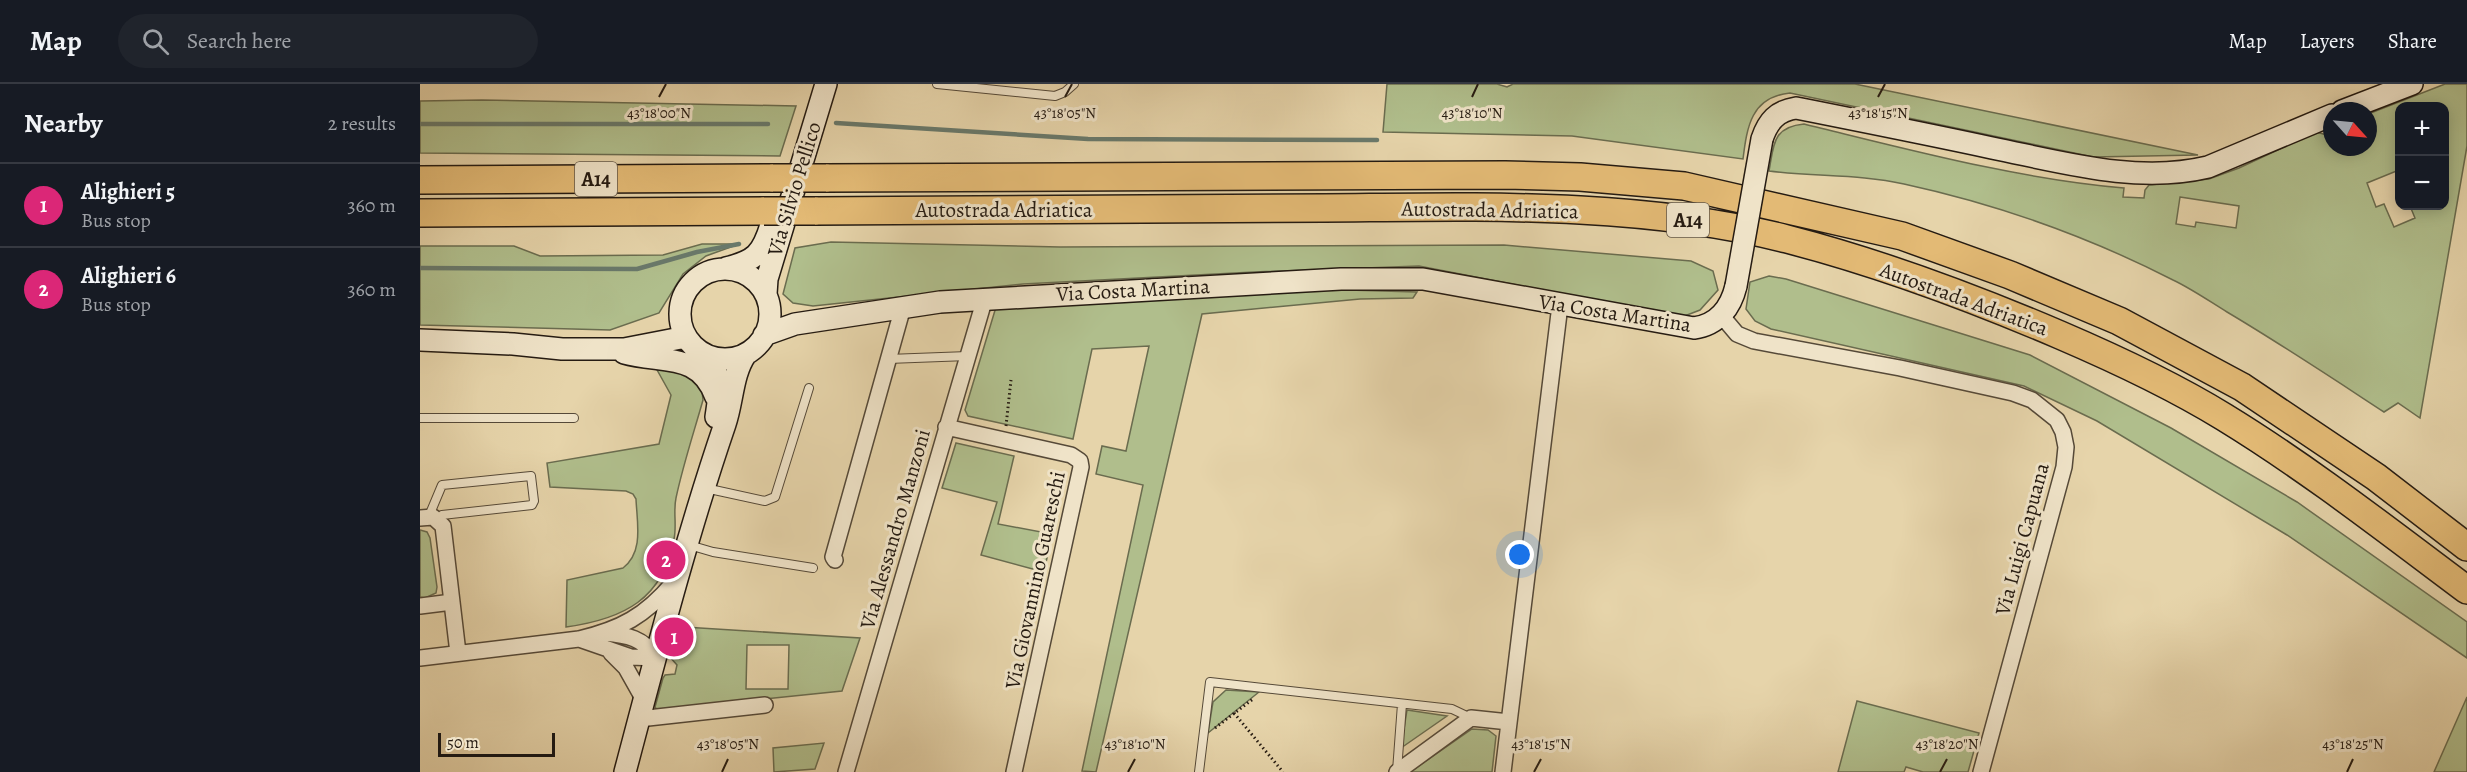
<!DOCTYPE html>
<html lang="en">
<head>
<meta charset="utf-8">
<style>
  body { margin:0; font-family:Alegreya,serif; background:#20242c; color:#f1f3f6 }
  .controls { position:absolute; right:18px; top:18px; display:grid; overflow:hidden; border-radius:12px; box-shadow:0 3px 15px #0003 }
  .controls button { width:54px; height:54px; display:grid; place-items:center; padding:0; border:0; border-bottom:2px solid #363941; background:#171b24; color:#f1f3f6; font:30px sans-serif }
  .compass { position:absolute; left:1903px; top:18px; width:54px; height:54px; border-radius:50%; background:#171b24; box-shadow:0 3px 15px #0003; rotate:117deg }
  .scale { position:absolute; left:18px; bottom:15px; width:117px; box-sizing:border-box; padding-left:6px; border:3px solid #251b12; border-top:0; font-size:16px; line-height:21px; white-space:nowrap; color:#251b12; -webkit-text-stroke:4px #efe3c8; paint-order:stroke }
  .you { position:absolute; left:1100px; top:471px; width:21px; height:21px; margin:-15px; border:4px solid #fff; border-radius:50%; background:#1a73e8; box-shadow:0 0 0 9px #1a73e833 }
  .badge { display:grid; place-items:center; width:39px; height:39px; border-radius:50%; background:#db2777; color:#fff; font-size:20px; font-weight:700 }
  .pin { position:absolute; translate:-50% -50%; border:3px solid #fff; box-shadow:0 2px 6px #0006 }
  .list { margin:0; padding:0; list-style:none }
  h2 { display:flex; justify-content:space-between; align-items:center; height:78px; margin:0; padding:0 24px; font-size:26px }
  h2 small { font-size:20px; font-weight:400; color:#9ea1a6 }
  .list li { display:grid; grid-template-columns:39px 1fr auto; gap:18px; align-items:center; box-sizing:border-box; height:84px; padding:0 24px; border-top:2px solid #363941 }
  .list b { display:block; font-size:22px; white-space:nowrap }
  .list p { margin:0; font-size:20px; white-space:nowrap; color:#9ea1a6 }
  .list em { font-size:20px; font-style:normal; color:#9ea1a6 }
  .icon { flex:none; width:33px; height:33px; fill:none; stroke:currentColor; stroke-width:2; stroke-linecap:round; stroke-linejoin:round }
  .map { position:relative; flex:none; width:2047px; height:688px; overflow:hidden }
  header { display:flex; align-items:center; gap:36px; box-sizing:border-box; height:84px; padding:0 30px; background:#171b24; border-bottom:2px solid #363941 }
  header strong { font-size:28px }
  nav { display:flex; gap:33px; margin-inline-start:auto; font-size:21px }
  .search { width:420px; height:54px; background:#20242c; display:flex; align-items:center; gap:15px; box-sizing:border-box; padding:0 21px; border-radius:33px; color:#9ea1a6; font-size:22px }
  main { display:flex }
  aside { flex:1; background:#171b24 }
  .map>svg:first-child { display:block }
  .green { fill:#b0be8c; stroke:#6a6c4f; stroke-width:1.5; fill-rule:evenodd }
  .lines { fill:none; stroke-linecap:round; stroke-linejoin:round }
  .stream { stroke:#69796b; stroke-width:4.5 }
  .lane-casing { stroke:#554938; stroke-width:10 }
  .street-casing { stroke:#554938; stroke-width:18 }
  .secondary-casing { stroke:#251b12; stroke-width:24 }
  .highway-casing { stroke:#251b12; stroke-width:30 }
  .path { stroke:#251b12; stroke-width:3; stroke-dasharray:1.5 3; stroke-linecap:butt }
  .lane { stroke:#efe3c8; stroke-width:8 }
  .street { stroke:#efe3c8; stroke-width:15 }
  .secondary { stroke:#efe3c8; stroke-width:21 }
  .highway { stroke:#e3ba75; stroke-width:27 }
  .secondary-bridge-casing { stroke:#251b12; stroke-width:24; stroke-linecap:butt }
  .highway-bridge-casing { stroke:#251b12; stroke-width:30; stroke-linecap:butt }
  .secondary-bridge { stroke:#efe3c8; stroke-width:21 }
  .highway-bridge { stroke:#e3ba75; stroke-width:27 }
  .ticks { fill:none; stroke:#251b12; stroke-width:2 }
  .labels { text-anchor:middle; stroke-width:6; stroke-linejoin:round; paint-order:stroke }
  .shield { fill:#efe3c8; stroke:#625749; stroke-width:1.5 }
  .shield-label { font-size:20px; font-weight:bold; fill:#251b12 }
  .street-label { font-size:21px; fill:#251b12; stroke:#efe3c8 }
  .ticks-label { font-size:15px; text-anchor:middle; fill:#251b12; stroke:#efe3c8; stroke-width:6; stroke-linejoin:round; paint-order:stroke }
</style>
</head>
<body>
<header>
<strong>Map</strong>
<div class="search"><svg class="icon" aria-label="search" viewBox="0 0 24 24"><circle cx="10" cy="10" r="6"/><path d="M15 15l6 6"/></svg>Search here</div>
<nav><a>Map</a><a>Layers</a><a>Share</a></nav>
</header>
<main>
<aside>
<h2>Nearby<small>2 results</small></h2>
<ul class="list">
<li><span class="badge">1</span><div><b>Alighieri 5</b><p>Bus stop</p></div><em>360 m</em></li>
<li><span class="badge">2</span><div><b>Alighieri 6</b><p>Bus stop</p></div><em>360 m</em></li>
</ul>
</aside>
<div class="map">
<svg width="2047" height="688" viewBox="0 0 2047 688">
  <rect width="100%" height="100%" fill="#e6d4aa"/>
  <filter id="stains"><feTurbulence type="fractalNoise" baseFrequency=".00333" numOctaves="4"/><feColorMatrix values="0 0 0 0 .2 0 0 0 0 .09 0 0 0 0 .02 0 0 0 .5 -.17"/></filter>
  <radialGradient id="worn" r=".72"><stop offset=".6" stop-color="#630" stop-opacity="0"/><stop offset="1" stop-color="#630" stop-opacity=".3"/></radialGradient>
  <path class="green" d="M967,0H1077L1087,3L1093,0H1435L1778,71L1673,73L1370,9C1331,13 1327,43 1323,75L1152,52L963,48Z
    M2025,0H2047V62L2000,334L1978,319L1964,328C1912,294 1861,260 1807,228C1789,217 1772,205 1753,196C1669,153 1576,120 1484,100C1440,90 1395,93 1349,87C1354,61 1352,43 1384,40C1487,65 1598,95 1704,104L1703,113L1724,114L1725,106L1729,101L1789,95L1819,84L1896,48L1907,51L1912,56V63H1948V30ZM1980,22H2024V122H1990L1995,134L1974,143L1964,120L1956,123L1947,99L1979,86ZM1760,113L1819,122L1816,144L1776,138L1775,143L1756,140Z
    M62,16L376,22L360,72L0,69V17Z
    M411,158L640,163L1084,161L1271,177L1293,187L1298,206L1280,226L1262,233L999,182L834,188L603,200L393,222L373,219L363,210L375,164Z
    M282,160H319L286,172L263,190L239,229L190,246L0,241V162H94L120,172L243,171Z
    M1349,192L1366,195L1610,271L1751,344L1877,418L2047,538V574L1867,451L1677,337L1604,302L1351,245L1335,237L1326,225L1330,198Z
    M893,205L997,208L993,214L940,215L782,230L676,688L662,687L723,401L676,390L682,362L706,367L729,262L672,265L653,355L548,332L545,326L576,223Z
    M236,284L270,290L282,307L283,316C274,348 263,381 256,414C253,427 257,441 254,455C243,515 204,535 146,543L147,496L203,484C224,468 217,439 216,415L213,410L206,407L130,403L127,379L239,360L251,311Z
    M536,359L594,372L578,440L632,450L624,488L561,471L577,418L522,404Z
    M0,446L7,448L10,454L17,503L16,509L5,514L0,513Z
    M261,543H264L440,554L422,607L237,626L235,623L243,594L245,591L255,590L257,581L249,572L256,547ZM327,561H369L368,605H326Z
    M806,606L839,608L788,649L793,618Z
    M2047,613V688H2014Z
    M1437,617L1559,649L1548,688H1503L1486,683L1484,688H1418Z
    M987,626L1027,632L981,664Z
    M1052,645L1068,646L1076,652L1072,688H990Z
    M404,659L395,685L354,688L353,664Z"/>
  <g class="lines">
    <path class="stream" d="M416,39L668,55L957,56
      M0,40H348
      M0,184L217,185L277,168L319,160"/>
    <g class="lane-casing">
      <path id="lane" d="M517,0L635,12L645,8L654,0
        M468,275L548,272
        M0,334H154
        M285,404L345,417L355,413L389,304
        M9,432L22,401L111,392L114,417L112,421L22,431L17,435
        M269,461L293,468L393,484
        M977,687L982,620
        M779,688L790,598L1032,625L1051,634"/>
    </g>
    <g class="street-casing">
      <path id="street" d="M1301,231L1317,250L1334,257L1480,284L1593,309L1612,316L1637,336L1643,348L1646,363L1644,383L1561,688
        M526,343L651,371L660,377L661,383L594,688
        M0,434L13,433L23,442L38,569
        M415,476L413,473L483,223
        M0,522L32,518
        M159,555L211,573L236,574C224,554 207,551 185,549
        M191,569L206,584L224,616
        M0,574L159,555C201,545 225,532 253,499
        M219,635L345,621
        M426,688L565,214
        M977,688L1051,634L1089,638
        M1083,688L1140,221"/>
    </g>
    <g class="secondary-casing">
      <path id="secondary" d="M1922,27L1992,0
        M1342,55C1348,37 1357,27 1376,24C1441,37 1507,50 1572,64C1642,78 1717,100 1788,83L1912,31
        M306,184C335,177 342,170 351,141
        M260 230a45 45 0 1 1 90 0a45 45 0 1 1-90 0Z
        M346,210L347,195L406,0
        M344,251L375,240L520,218L921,195H1003L1274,244C1298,241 1311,223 1316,202
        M0,256L93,260L142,265H204L266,253
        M204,269C242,280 279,267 296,313
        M283,270C304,290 300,306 296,333
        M205,688C236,571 266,454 305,340C313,317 312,290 326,270"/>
    </g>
    <g class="highway-casing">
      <path id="highway" d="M406,94L1085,91L1160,93L1264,102L1482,152L1590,191L1699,237L1822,303L1956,393L2047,463
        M0,96L353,94
        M395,127C565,126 735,125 904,124C1055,123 1219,117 1367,155C1460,179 1551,213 1640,251C1696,275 1752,301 1804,333C1889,385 1968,447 2047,506
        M0,129L344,127"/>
    </g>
    <path class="path" d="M586,342L591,296
      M814,629L863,688
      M795,644L833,615"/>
    <use href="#lane" class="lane"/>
    <use href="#street" class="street"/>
    <use href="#secondary" class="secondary"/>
    <use href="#highway" class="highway"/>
    <g class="secondary-bridge-casing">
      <path id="secondary-bridge" d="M1316,202L1342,55"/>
    </g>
    <g class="highway-bridge-casing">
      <path id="highway-bridge" d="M353,94H406
        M344,127H395"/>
    </g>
    <use href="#secondary-bridge" class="secondary-bridge"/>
    <use href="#highway-bridge" class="highway-bridge"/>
  </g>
  <path class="ticks" d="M239,13L246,0M645,13L652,0M1052,13L1058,0M1458,13L1465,0M302,688L308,675M708,688L715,675M1114,688L1121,675M1520,688L1527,675M1927,688L1933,675"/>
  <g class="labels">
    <g class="shield">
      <rect x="155" y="78" width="42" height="34" rx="4.5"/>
      <rect x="1247" y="119" width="42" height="34" rx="4.5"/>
    </g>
    <g class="shield-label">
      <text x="176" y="102">A14</text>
      <text x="1268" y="143">A14</text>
    </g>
    <g class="street-label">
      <text transform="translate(374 105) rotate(-73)" y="7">Via Silvio Pellico</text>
      <text x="584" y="133">Autostrada Adriatica</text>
      <text transform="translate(1070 126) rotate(1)" y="7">Autostrada Adriatica</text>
      <text transform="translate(713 206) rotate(-3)" y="7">Via Costa Martina</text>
      <text transform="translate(1544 215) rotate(20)" y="7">Autostrada Adriatica</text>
      <text transform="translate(1195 229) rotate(9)" y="7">Via Costa Martina</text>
      <text transform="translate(475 445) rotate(-74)" y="7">Via Alessandro Manzoni</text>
      <text transform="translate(1602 455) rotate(-75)" y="7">Via Luigi Capuana</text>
      <text transform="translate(615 496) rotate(-78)" y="7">Via Giovannino Guareschi</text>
    </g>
  </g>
  <g class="ticks-label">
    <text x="239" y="34">43°18'00"N</text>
    <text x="645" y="34">43°18'05"N</text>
    <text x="1052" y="34">43°18'10"N</text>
    <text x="1458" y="34">43°18'15"N</text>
    <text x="308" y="665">43°18'05"N</text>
    <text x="715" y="665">43°18'10"N</text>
    <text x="1121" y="665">43°18'15"N</text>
    <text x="1527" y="665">43°18'20"N</text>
    <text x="1933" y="665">43°18'25"N</text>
  </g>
  <rect width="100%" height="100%" filter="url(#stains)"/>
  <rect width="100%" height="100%" fill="url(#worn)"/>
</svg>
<div class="controls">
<button>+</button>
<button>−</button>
</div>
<svg class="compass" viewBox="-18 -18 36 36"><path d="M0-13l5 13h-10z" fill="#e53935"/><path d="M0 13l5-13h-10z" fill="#9ea1a6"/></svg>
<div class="scale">50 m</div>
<div class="you"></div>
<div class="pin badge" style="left:254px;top:553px">1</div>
<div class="pin badge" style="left:246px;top:476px">2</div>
</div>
</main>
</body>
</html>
